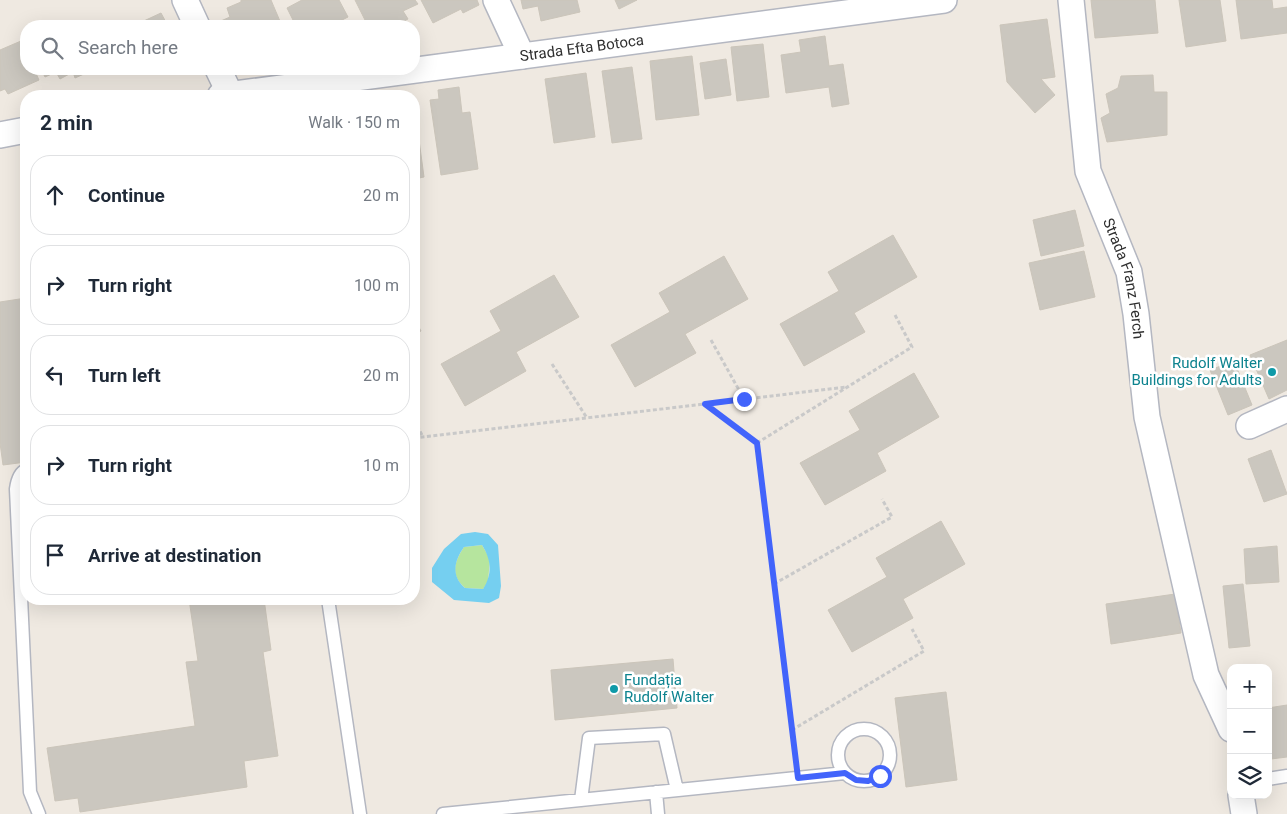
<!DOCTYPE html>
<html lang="en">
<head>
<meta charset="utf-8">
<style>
  body { margin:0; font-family:Roboto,sans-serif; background:#f2f2f3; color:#1f2937 }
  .controls { position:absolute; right:15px; bottom:15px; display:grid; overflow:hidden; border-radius:10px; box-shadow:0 5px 20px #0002 }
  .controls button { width:45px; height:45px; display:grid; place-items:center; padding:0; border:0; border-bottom:1px solid #e0e1e3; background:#fff; color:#1f2937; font:25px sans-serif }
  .stop { position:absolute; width:15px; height:15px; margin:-11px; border:4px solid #4264fb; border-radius:50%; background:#fff }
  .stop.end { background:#4264fb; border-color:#fff; box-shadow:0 1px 5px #0008 }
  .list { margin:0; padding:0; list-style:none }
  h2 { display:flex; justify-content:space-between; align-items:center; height:65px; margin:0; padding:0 20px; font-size:21px }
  h2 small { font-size:16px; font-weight:400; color:#747a83 }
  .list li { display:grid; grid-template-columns:32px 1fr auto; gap:15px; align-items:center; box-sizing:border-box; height:80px; margin:0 10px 10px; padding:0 10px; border:1px solid #e0e1e3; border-radius:20px }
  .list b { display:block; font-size:19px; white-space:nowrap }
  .list em { font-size:16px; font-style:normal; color:#747a83 }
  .icon { flex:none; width:28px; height:28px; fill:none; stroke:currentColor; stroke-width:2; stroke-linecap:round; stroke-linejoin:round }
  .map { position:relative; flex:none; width:1287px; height:814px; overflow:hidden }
  .search { position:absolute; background:#fff; box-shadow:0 5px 20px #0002; left:20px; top:20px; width:400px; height:55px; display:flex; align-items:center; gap:12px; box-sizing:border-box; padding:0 18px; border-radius:20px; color:#747a83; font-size:19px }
  .panel { position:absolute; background:#fff; box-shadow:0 5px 20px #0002; left:20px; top:90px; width:400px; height:515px; border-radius:20px }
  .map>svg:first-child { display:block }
  .green { fill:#b6e59e }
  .water { fill:#75cff0; fill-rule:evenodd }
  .building { fill:#cbc7bf; stroke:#cbc5ba }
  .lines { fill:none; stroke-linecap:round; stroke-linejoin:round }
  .service-casing { stroke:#b4b7c1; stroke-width:15 }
  .minor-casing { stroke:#b4b7c1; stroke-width:28 }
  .path { stroke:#c9c9c9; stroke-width:3; stroke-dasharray:4 2.5; stroke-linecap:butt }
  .service { stroke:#fff; stroke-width:12 }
  .minor { stroke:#fff; stroke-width:25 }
  .route { stroke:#4264fb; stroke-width:6 }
  .culture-dot { fill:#0f9aa8; stroke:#fff; stroke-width:2 }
  .labels { text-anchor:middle; stroke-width:5; stroke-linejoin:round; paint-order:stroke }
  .street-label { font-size:15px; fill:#2e2e2e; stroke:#fff }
  .culture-label { font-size:15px; fill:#0d838f; stroke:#fff; text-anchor:end }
</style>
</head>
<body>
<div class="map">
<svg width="1287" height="814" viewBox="0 0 1287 814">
  <rect width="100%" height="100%" fill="#efe9e1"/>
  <path class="green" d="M482,545L490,559L488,582L483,589L465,588C450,575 454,562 464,547Z"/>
  <path class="water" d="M475,532L488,534L498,545L501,586L499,598L489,603L454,600L432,582V568L444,549L461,534ZM482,545C491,559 493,574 483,589L465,588C451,576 454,561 464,547Z"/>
  <path class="building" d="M241,0H271L282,26H215L214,24L230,17L227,8L241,2Z
    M302,0H339L348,17L336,23L338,26H296L287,8Z
    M355,0H415L418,4L403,11L408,19L394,26H368Z
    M421,0H477L479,5L463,13L461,9L433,23Z
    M521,0H577L580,12L541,21L538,6L523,9Z
    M615,0H637L619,9Z
    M1091,0H1155L1158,33L1095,38Z
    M1179,0H1220L1226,41L1186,47Z
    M1236,0H1272L1273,9L1287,7V33L1241,39Z
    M161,13L168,26H133Z
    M1047,19L1055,77L1041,79L1055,95L1035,113L1007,82L1000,25Z
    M825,36L829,66L843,64L849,104L832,107L829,87L786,93L781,55L801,52L799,40Z
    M21,41L26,52V69H34L39,80L8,94L5,89L0,91V50Z
    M763,44L769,97L737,101L731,47Z
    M692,56L699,115L656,120L650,61Z
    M726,59L731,95L705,99L700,63Z
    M632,67L642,139L612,143L602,71Z
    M41,69H95L75,78L73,72L60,79L56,72L45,77Z
    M586,73L595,137L554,143L545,79Z
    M1153,75L1154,92H1167V135L1107,142L1101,118L1110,113L1106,94L1118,88L1121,76Z
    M459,87L462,113L470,112L478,169L441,175L430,100L439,99L438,90Z
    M414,103L424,177L414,179Z
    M1075,210L1084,246L1041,256L1033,220Z
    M893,235L917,277L854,313L865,332L804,366L780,324L839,291L828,272Z
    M1084,251L1095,297L1040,310L1029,263Z
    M724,256L748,299L685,334L696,353L635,387L611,345L670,312L659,293Z
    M554,275L579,317L516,352L526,371L465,406L441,364L501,331L490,311Z
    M26,298V462L3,465L0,443V302Z
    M414,318L421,331L414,335Z
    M1287,340V390L1269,399L1250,355Z
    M1234,361L1252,405L1228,415L1210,370Z
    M914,373L939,417L877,453L886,471L825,505L800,463L860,430L849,411Z
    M1271,450L1287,494L1264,502L1248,459Z
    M941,521L965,564L903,599L913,618L852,652L828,610L887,577L876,558Z
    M1277,546L1279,582L1246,584L1244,549Z
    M1243,584L1250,646L1229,648L1223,586Z
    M1175,594L1181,633L1111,644L1106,604Z
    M189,599H264L271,650L263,652L278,756L244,761L247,787L80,812L78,798L55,801L47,748L195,726L186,662L198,661Z
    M673,659L677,708L555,720L551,670Z
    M946,692L957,780L906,787L895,698Z
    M1287,705V757L1271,759L1268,738V708Z"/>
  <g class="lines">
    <g class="service-casing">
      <path id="service" d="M26,470C19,473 17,482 16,489L30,792L39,814
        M328,599L360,814
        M838 755a26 26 0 1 1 52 0a26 26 0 1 1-52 0Z
        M1268,779L1287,776
        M656,792L658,814
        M581,800L589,738L664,734L677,790
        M443,814L845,773"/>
    </g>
    <g class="minor-casing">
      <g id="minor">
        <path d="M185,0L197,26"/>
        <path d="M496,0L522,56"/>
        <path id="s1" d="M1071,0L1088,171L1129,272L1136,314L1147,417L1206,675L1231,729"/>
        <path d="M218,69L230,94"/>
        <path id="s2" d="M220,96L944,0"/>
        <path d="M0,135L26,130"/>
        <path d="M1249,426L1287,409"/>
        <path d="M1241,795L1244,814"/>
      </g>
    </g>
    <path class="path" d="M711,340L744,399
      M552,364L587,418
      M705,404L846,387
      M414,420L423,437
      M414,438L705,404L757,443L796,762
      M757,443L912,347L895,315
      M774,584L892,517L882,499
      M792,730L924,651L912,629"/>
    <use href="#service" class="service"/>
    <use href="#minor" class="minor"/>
  </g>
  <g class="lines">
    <path class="route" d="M744,399L705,404L757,443L798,778L845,773L856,780L868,781L880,776"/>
  </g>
  <g class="culture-dot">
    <circle cx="1272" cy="372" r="5"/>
    <circle cx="614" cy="689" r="5"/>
  </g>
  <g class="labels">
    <g class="street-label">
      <text dy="5" stroke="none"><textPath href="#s2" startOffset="365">Strada Efta Botoca</textPath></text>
      <text dy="5" stroke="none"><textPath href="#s1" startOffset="286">Strada Franz Ferch</textPath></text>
    </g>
    <g class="culture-label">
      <text x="1262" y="368">Rudolf Walter<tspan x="1262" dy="17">Buildings for Adults</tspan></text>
      <text x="624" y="685" text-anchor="start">Fundația<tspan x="624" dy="17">Rudolf Walter</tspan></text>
    </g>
  </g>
</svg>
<div class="controls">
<button>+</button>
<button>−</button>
<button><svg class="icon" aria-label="layers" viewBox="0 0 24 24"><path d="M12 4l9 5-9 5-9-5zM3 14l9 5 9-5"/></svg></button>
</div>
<div class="stop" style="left:880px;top:776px"></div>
<div class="stop end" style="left:744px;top:399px"></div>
<div class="search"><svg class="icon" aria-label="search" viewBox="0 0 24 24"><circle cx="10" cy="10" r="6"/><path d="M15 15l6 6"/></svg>Search here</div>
<section class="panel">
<h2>2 min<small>Walk · 150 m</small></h2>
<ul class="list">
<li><svg class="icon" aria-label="ahead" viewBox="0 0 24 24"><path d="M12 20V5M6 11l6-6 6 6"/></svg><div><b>Continue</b></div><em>20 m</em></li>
<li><svg class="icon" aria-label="right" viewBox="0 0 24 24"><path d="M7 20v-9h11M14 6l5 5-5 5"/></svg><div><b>Turn right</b></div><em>100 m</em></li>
<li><svg class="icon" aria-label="left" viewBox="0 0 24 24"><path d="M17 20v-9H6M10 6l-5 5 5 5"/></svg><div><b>Turn left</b></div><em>20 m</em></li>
<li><svg class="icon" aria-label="right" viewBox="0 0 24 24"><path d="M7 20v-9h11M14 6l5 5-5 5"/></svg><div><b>Turn right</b></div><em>10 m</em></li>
<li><svg class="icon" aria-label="arrive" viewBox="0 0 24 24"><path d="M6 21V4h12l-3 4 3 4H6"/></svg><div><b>Arrive at destination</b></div></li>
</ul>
</section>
</div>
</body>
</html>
